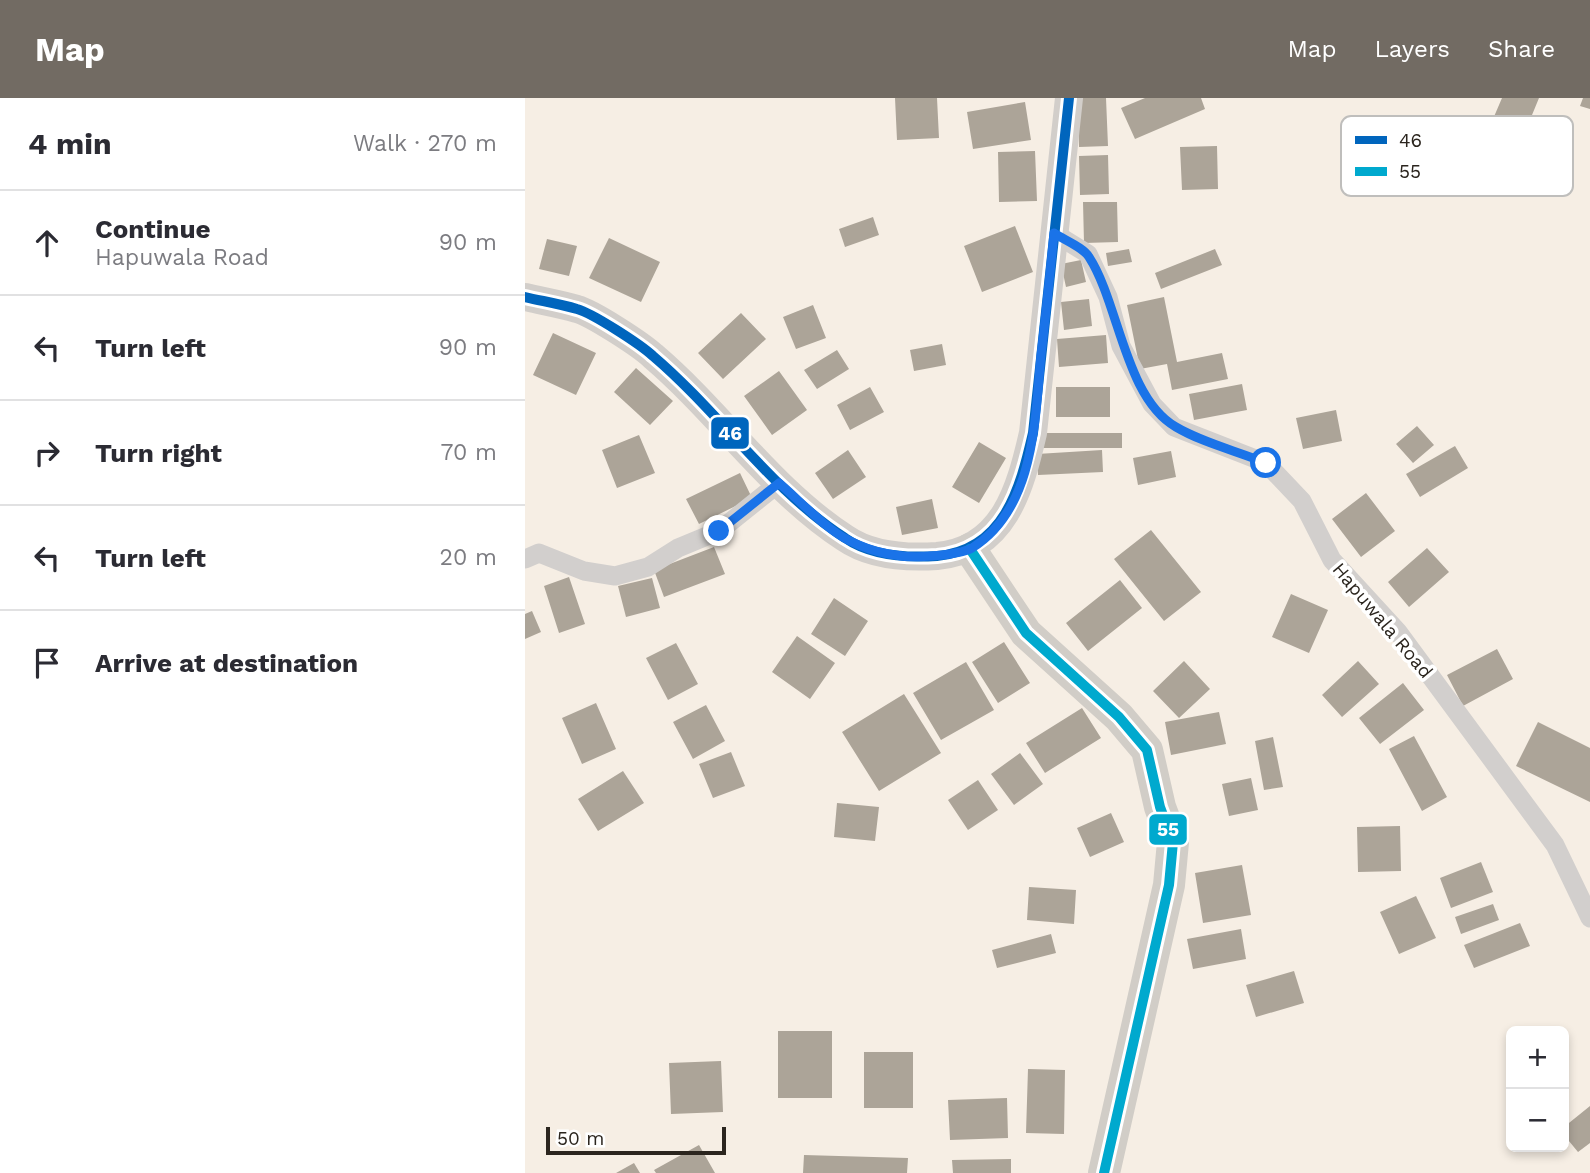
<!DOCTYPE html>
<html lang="en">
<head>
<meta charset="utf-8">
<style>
  body { margin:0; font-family:"Work Sans",sans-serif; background:#f7f7f7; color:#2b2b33 }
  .controls { position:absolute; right:21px; bottom:21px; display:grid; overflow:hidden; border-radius:10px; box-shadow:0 4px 10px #0003 }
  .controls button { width:63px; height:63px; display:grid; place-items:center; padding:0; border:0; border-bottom:2px solid #e1e1e2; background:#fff; color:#2b2b33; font:35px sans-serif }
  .scale { position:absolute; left:21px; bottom:18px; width:180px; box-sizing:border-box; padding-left:7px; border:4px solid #2b251e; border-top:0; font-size:19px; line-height:24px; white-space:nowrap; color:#2b251e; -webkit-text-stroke:5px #fff; paint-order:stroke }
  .stop { position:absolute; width:21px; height:21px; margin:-16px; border:5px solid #1a73e8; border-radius:50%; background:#fff }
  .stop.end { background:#1a73e8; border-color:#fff; box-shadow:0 2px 7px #0008 }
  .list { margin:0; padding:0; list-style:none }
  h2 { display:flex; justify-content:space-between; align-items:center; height:91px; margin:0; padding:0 28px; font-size:30px }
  h2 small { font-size:23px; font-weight:400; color:#7c7c81 }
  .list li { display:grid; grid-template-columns:46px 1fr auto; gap:21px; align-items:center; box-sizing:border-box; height:105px; padding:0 28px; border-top:2px solid #e1e1e2 }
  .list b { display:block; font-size:26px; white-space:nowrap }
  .list p { margin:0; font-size:23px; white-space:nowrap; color:#7c7c81 }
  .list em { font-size:23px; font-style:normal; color:#7c7c81 }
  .icon { flex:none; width:38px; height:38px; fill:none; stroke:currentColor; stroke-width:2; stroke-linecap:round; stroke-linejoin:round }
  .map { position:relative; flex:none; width:1065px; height:1075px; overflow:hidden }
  header { display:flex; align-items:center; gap:42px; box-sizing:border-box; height:98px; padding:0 35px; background:#726b63; color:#fff }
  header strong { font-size:33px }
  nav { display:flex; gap:38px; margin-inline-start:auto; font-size:24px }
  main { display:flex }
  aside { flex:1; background:#fff }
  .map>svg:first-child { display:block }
  .building { fill:#aca498 }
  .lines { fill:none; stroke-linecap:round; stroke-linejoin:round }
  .street { stroke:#d2cfcd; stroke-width:19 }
  .secondary { stroke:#d2ceca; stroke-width:28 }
  .primary { stroke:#d1cdc7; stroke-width:32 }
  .bus-1-casing { stroke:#fff; stroke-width:16 }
  .bus-2-casing { stroke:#fff; stroke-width:16 }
  .bus-1 { stroke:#0065bd; stroke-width:10 }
  .bus-2 { stroke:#00a9ce; stroke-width:10 }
  .route { stroke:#1a73e8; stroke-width:9 }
  .labels { text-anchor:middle; stroke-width:7; stroke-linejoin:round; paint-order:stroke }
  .street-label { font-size:19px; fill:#2b251e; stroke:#fff }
  .key { fill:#fff; stroke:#bfbebc; stroke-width:2 }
  .key-label { font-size:19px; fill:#2b251e }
  .line-badge { stroke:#fff; stroke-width:2.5 }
  .badge-label { font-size:19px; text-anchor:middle; font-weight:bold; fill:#fff }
</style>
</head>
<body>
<header>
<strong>Map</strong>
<nav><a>Map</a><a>Layers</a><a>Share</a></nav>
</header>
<main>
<aside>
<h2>4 min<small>Walk · 270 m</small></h2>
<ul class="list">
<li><svg class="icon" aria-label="ahead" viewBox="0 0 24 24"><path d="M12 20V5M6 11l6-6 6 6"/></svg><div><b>Continue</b><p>Hapuwala Road</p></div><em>90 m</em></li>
<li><svg class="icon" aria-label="left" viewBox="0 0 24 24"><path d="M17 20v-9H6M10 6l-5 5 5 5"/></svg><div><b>Turn left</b></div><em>90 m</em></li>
<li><svg class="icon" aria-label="right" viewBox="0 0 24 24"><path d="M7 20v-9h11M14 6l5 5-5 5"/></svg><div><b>Turn right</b></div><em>70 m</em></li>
<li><svg class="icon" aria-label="left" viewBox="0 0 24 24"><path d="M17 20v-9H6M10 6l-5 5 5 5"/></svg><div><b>Turn left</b></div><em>20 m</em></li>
<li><svg class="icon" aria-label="arrive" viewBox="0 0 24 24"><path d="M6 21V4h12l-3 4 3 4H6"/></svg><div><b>Arrive at destination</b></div></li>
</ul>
</aside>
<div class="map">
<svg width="1065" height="1075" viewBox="0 0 1065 1075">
  <rect width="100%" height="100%" fill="#f6eee4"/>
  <path class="building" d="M370,0H412L414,40L372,42Z
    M553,0H581L583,48L554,49Z
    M620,0H676L680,11L610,41L596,10Z
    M977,0H1014L1000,34L968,21Z
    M1058,0H1065V11L1055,8Z
    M500,4L506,42L448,51L442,14Z
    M692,48L693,91L657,92L655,49Z
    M510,53L512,103L474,104L473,54Z
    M583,57L584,96L555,97L554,58Z
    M558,104H592L593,144L559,145Z
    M348,119L354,137L320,149L314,131Z
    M490,128L508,174L457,194L439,148Z
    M84,140L135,164L116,204L64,180Z
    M22,141L52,148L44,178L14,171Z
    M604,151L607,164L583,168L581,155Z
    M690,151L697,167L636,191L630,175Z
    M556,162L561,184L541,189L536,166Z
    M639,199L652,264L697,255L703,281L647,292L642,266L615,271L602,207Z
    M564,201L567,228L539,232L536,204Z
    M288,207L301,240L271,251L258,219Z
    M216,215L241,241L198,281L173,255Z
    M28,235L71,255L51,297L8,277Z
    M581,237L583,265L534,269L532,241Z
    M417,246L421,267L389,273L385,252Z
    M312,252L324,271L292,291L279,272Z
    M111,270L148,303L125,327L89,294Z
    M254,273L282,312L247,337L219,298Z
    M717,286L722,312L669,322L664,296Z
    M345,289L359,314L325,332L312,307Z
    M531,289H585V319H531Z
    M811,312L817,343L778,351L771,320Z
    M892,328L909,347L888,365L871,346Z
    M516,335H597V350H516Z
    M114,337L130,375L92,390L77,352Z
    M454,344L481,360L454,405L427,389Z
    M930,348L943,370L895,399L881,376Z
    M323,352L341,379L308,401L290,375Z
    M577,352L578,374L513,377L512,356Z
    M646,353L651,379L613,387L608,360Z
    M215,375L227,400L174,426L161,401Z
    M841,395L870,433L836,459L807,421Z
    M407,401L413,430L377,437L371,409Z
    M626,432L676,494L639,523L589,461Z
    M189,449L200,476L139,499L129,472Z
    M902,450L924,474L884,509L863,484Z
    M44,479L60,526L34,535L19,488Z
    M127,480L135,510L101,519L93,488Z
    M595,482L617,510L563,553L541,525Z
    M766,496L803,512L784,555L747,539Z
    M309,500L343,523L320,558L286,536Z
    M7,513L16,534L0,541V516Z
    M272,538L310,565L285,601L247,574Z
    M479,544L505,585L473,605L447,564Z
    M151,545L173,586L143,602L121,560Z
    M972,551L988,581L938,608L922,577Z
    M659,563L685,591L654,620L628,593Z
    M833,563L854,586L817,619L797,597Z
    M441,564L469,612L416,642L388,595Z
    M878,585L899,612L855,646L834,620Z
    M379,596L416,655L354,693L317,634Z
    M71,605L91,651L57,666L37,620Z
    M181,607L200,643L168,661L148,624Z
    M557,610L576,640L520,675L501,645Z
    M694,614L701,646L646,657L640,624Z
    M1013,624L1065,650V704L991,668Z
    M889,638L922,699L897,713L864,651Z
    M748,639L758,689L739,692L730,643Z
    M206,654L220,688L188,700L174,666Z
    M495,655L518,686L489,707L466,676Z
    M98,673L119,705L73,733L53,701Z
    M726,680L733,712L704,718L697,686Z
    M453,682L473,712L443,732L423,702Z
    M312,705L354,709L350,743L309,739Z
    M586,715L599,744L565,759L552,730Z
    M875,728L876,773L833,774L832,729Z
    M956,764L968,794L926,810L915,780Z
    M717,767L726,817L678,825L670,775Z
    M504,789L551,792L549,826L502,822Z
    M891,798L911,840L874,856L855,814Z
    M968,806L974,822L936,836L930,819Z
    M995,825L1005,848L949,870L939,847Z
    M716,831L721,861L668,871L662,841Z
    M526,836L531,855L472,870L467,852Z
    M769,873L779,905L731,919L721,887Z
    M253,933H307V1000H253Z
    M339,954H388V1010H339Z
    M196,963L198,1014L146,1016L144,965Z
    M503,971L540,972L539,1036L501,1035Z
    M482,1000L483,1040L425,1042L423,1002Z
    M1065,1008V1045L1053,1054L1039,1037V1029Z
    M174,1047L190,1075H131L129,1072Z
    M279,1057L383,1060L382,1075H278Z
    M486,1061V1075H428L427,1062Z
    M109,1065L115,1075H91Z"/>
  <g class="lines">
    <path class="street" d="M529,135L563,156L583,199L596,248L627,306L649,329L741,365L777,403L807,462L873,534L1030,747L1065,820
      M0,461L14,455L59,473L90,478L123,469L153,450L194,433L254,385"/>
    <path class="secondary" d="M0,199C17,203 35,206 52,211C67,215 115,246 128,258C195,315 246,392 320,440C346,458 382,460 412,458C479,452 495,391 508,335L544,0"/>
    <path class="primary" d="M445,451L501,535L594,619L622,652L635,709L648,744L644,787L579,1075"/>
    <g class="bus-1-casing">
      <path id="bus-1" d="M0,199C17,203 35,206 52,211C67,215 115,246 128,258C195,315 246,392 320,440C346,458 382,460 412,458C479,452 495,391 508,335L544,0"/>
    </g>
    <g class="bus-2-casing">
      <path id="bus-2" d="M445,451L501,535L594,619L622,652L635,709L648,744L644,787L579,1075"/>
    </g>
    <use href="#bus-1" class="bus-1"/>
    <use href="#bus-2" class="bus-2"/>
  </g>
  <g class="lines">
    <path class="route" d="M194,433L254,385C274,402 301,431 323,442C348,455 378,461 406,458C418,457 436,456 447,450C510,411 510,321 516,257C521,216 525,176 529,135C539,142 558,149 564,159C594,205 600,300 651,329C678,345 712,353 741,365"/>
  </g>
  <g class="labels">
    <g class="street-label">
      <text transform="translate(858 522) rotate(50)" y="7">Hapuwala Road</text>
    </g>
  </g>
  <rect x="816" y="18" width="232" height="80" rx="10" class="key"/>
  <rect x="830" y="38" width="32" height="8" fill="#0065bd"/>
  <rect x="830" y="69" width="32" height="9" fill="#00a9ce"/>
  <g class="key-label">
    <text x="874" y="49">46</text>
    <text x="874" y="80">55</text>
  </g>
  <g class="line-badge">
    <rect x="185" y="318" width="40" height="34" rx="7" fill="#0065bd"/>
    <rect x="623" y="715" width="40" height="33" rx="7" fill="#00a9ce"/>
  </g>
  <g class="badge-label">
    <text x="205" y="342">46</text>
    <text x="643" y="738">55</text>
  </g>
</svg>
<div class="controls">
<button>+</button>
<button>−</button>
</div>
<div class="scale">50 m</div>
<div class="stop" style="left:741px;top:365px"></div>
<div class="stop end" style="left:194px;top:433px"></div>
</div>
</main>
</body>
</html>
